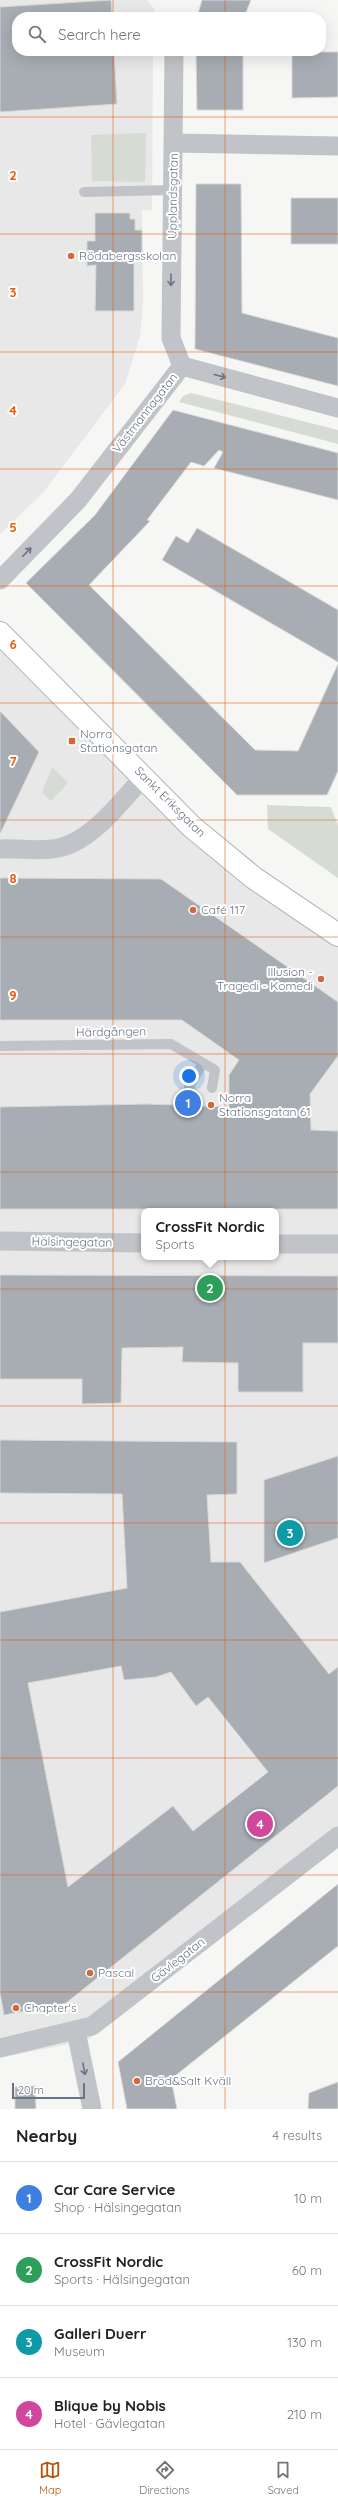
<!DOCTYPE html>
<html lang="en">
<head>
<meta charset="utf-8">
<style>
  body { margin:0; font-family:Quicksand,sans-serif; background:#f6f6f6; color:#222 }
  .scale { position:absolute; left:12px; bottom:10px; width:73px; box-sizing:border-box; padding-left:4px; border:2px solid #697582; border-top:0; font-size:11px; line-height:14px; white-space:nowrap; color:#697582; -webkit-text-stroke:3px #fff; paint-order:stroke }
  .you { position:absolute; left:189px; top:1076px; width:14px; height:14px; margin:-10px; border:3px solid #fff; border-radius:50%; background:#1a73e8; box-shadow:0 0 0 6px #1a73e833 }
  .badge { display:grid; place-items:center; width:26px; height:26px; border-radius:50%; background:#b45309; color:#fff; font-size:13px; font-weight:700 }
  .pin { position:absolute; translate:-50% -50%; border:2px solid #fff; box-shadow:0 1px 4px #0006 }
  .popup { position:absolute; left:141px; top:1208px; width:138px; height:52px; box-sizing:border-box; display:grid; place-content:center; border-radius:8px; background:#fff; filter:drop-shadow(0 1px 3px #0005); font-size:13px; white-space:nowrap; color:#767676 }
  .popup b { font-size:15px; color:#222 }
  .popup::after { content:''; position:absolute; left:50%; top:100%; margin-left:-8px; border:8px solid transparent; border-top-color:#fff }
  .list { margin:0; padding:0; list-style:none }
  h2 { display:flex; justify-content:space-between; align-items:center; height:52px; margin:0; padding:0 16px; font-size:17px }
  h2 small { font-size:13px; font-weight:400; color:#767676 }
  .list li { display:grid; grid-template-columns:26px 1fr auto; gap:12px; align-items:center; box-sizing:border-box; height:72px; padding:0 16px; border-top:1px solid #e0e0e0 }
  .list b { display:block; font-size:15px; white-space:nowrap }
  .list p { margin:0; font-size:13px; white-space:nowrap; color:#767676 }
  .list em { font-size:13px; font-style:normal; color:#767676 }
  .icon { flex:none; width:22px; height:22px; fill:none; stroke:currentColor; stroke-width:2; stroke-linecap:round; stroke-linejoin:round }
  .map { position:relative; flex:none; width:338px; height:2109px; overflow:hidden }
  .search { position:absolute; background:#fff; box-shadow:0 4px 16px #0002; left:12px; right:12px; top:12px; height:44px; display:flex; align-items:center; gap:10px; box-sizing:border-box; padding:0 14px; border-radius:16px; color:#767676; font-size:15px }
  .sheet { height:340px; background:#fff }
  nav { display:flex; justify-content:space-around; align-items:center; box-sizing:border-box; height:56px; border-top:1px solid #e0e0e0; background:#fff; font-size:11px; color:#767676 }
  nav a { display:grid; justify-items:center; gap:2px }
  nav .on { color:#b45309 }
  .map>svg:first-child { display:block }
  .built { fill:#e7e8e7; fill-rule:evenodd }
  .green { fill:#d6dbd4 }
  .building { fill:#a7adb3; stroke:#d8d8d6; fill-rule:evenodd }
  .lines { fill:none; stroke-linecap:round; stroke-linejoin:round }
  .secondary-casing { stroke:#b1b5ba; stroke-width:24 }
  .lane { stroke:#c0c3c7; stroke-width:10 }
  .street { stroke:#c0c3c7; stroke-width:19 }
  .secondary { stroke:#fff; stroke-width:22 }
  .oneway { stroke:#697582 }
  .grid { fill:none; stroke:#e8590c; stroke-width:1; stroke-opacity:0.55 }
  .poi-dot { fill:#d0693b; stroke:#fff; stroke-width:1.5 }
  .labels { text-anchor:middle; stroke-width:4; stroke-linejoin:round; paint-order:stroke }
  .street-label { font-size:12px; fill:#697582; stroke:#fff }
  .poi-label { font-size:12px; fill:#697582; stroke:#fff; text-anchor:start }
  .grid-label { font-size:13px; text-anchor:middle; font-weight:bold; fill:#e8590c; stroke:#fff; stroke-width:4; stroke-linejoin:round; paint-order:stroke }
</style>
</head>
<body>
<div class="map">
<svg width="338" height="2109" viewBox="0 0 338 2109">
  <rect width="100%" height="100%" fill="#f6f7f4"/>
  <path class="built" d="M0,0H147L154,9V17H17V51H153L152,210H142L143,303L140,336L125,384L42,494L0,534Z
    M0,635L190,831L338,940V1835L88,2040L0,2058ZM144,1211H276V1257H144Z"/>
  <path class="green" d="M146,133L145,182L92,181L91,135Z
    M191,393L338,430V444L179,402L183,396Z
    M52,767L68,783L51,801L42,792Z
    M267,805L331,807L338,825V878L268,829Z"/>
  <path class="building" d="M111,0L112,17H17V51H114L117,104L0,112V7Z
    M202,0H251L244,17H197Z
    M196,51H243V110H197Z
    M292,52H338V97L292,98Z
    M196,184H241L242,313L338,338V386L195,349Z
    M291,198H338V244H291Z
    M95,213H130V219H135V230H142V256H134V311H95L96,265L87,266V241H95Z
    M173,410L338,453V500L214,468L223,452L219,450L204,466L191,462L147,520L150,521L89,585L255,750L298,751L338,664V771L327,795H237L26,583L95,515Z
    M197,528L338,610V662L162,560L176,536L188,543Z
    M0,711L39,752L0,834Z
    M0,878L161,879L338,1002V1056L310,1094L311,1130L338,1131V1209H0V1107L147,1104L229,1107V1075L239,1060L182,1020H0Z
    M0,1275L338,1276V1343H303V1392H238V1363L182,1362L183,1347L122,1348L121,1403L82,1404V1379H0Z
    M0,1440L237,1442V1494L207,1495L211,1562H240L329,1674L338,1667V1786L66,2003L4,2015L0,1993V1612L127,1588L122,1494L0,1493ZM121,1666L124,1680L156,1677L171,1672L196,1706L208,1697L268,1772L193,1831L173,1806L68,1887L28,1683Z
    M338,1456V1538L264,1563V1480Z
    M338,1884V1946L171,2079L177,2109H127L118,2062Z
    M338,2082V2109H308L309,2093Z
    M35,2086L36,2109H15V2087Z"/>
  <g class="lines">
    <g class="secondary-casing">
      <path id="secondary" d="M0,633L192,827L254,878L338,935"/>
    </g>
    <path class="lane" d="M84,192L171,190
      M0,1046L171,1044L215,1070L212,1088
      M189,1087L203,1063"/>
    <path class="street" d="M174,51L171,338L182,366
      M174,143L338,146
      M182,366L338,408
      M0,580L78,500L182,366
      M0,849C18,848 41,852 58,848C92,841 122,801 144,776
      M0,1241L144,1243
      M276,1244H338
      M76,2031L92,2109
      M0,2048L92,2026L338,1836"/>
    <use href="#secondary" class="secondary"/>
  </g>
  <defs><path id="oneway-shaft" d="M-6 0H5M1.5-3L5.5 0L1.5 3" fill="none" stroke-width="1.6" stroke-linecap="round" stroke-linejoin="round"/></defs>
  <g class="oneway">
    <use href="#oneway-shaft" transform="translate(171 280) rotate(90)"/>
    <use href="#oneway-shaft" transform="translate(220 376) rotate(15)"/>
    <use href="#oneway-shaft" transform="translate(27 552) rotate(-46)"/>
    <use href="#oneway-shaft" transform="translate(84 2069) rotate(79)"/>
  </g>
  <path class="grid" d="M113,0V17M225,0V17M113,51V2109M225,51V2109M0,117H338M0,234H338M0,352H338M0,469H338M0,586H338M0,703H338M0,820H338M0,937H338M0,1054H338M0,1172H338M0,1289H338M0,1406H338M0,1523H338M0,1640H338M0,1758H338M0,1875H338M0,1992H338"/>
  <g class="poi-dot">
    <circle cx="71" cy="256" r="4"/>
    <rect x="68" y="737" width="8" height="8" rx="2"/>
    <circle cx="193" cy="910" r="4"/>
    <circle cx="321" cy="979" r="4"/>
    <circle cx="211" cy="1105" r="4"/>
    <circle cx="90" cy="1973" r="4"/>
    <circle cx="16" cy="2008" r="4"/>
    <circle cx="137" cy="2081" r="4"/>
  </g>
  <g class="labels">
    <g class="street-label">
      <text transform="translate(173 196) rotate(-89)" y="4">Upplandsgatan</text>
      <text transform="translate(145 413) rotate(-52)" y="4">Västmannagatan</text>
      <text transform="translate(170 802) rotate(45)" y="4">Sankt Eriksgatan</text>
      <text transform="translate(111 1032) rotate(-1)" y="4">Härdgången</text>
      <text transform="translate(72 1242) rotate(1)" y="4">Hälsingegatan</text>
      <text transform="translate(178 1960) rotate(-38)" y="4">Gävlegatan</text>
    </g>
    <g class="poi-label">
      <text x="79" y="260">Rödabergsskolan</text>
      <text x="80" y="738">Norra<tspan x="80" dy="14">Stationsgatan</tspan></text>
      <text x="201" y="914">Café 117</text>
      <text x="313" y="976" text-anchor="end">Illusion -<tspan x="313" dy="14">Tragedi - Komedi</tspan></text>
      <text x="219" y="1102">Norra<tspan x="219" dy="14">Stationsgatan 61</tspan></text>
      <text x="98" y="1977">Pascal</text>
      <text x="24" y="2012">Chapter's</text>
      <text x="145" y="2085">Bröd&amp;Salt Kväll</text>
    </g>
  </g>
  <g class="grid-label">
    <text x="13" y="180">2</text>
    <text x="13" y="297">3</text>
    <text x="13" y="415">4</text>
    <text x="13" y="532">5</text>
    <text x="13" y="649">6</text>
    <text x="13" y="766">7</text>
    <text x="13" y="883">8</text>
    <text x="13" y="1000">9</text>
  </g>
</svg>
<div class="scale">20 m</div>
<div class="you"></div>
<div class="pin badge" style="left:188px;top:1103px;background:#3f7fe0">1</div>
<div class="pin badge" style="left:210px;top:1288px;background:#2e9e5b">2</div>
<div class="popup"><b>CrossFit Nordic</b>Sports</div>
<div class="pin badge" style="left:290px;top:1533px;background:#0f9aa8">3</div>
<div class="pin badge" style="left:260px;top:1824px;background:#d1479c">4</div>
<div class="search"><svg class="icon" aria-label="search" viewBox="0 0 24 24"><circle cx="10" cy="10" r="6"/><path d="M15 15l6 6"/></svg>Search here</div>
</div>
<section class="sheet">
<h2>Nearby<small>4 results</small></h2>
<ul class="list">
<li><span class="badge" style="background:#3f7fe0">1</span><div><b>Car Care Service</b><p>Shop · Hälsingegatan</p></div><em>10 m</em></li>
<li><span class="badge" style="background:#2e9e5b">2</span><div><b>CrossFit Nordic</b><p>Sports · Hälsingegatan</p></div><em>60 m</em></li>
<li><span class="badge" style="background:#0f9aa8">3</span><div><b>Galleri Duerr</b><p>Museum</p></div><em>130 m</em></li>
<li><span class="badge" style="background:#d1479c">4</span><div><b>Blique by Nobis</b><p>Hotel · Gävlegatan</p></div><em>210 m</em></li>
</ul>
</section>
<nav>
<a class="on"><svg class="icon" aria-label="map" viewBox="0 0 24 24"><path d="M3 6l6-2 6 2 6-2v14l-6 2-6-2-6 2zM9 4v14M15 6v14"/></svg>Map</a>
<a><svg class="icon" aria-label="directions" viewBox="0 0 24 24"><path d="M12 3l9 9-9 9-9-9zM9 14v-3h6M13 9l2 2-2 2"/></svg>Directions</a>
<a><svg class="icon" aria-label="saved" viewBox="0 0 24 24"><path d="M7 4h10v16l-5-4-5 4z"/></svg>Saved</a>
</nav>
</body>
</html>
